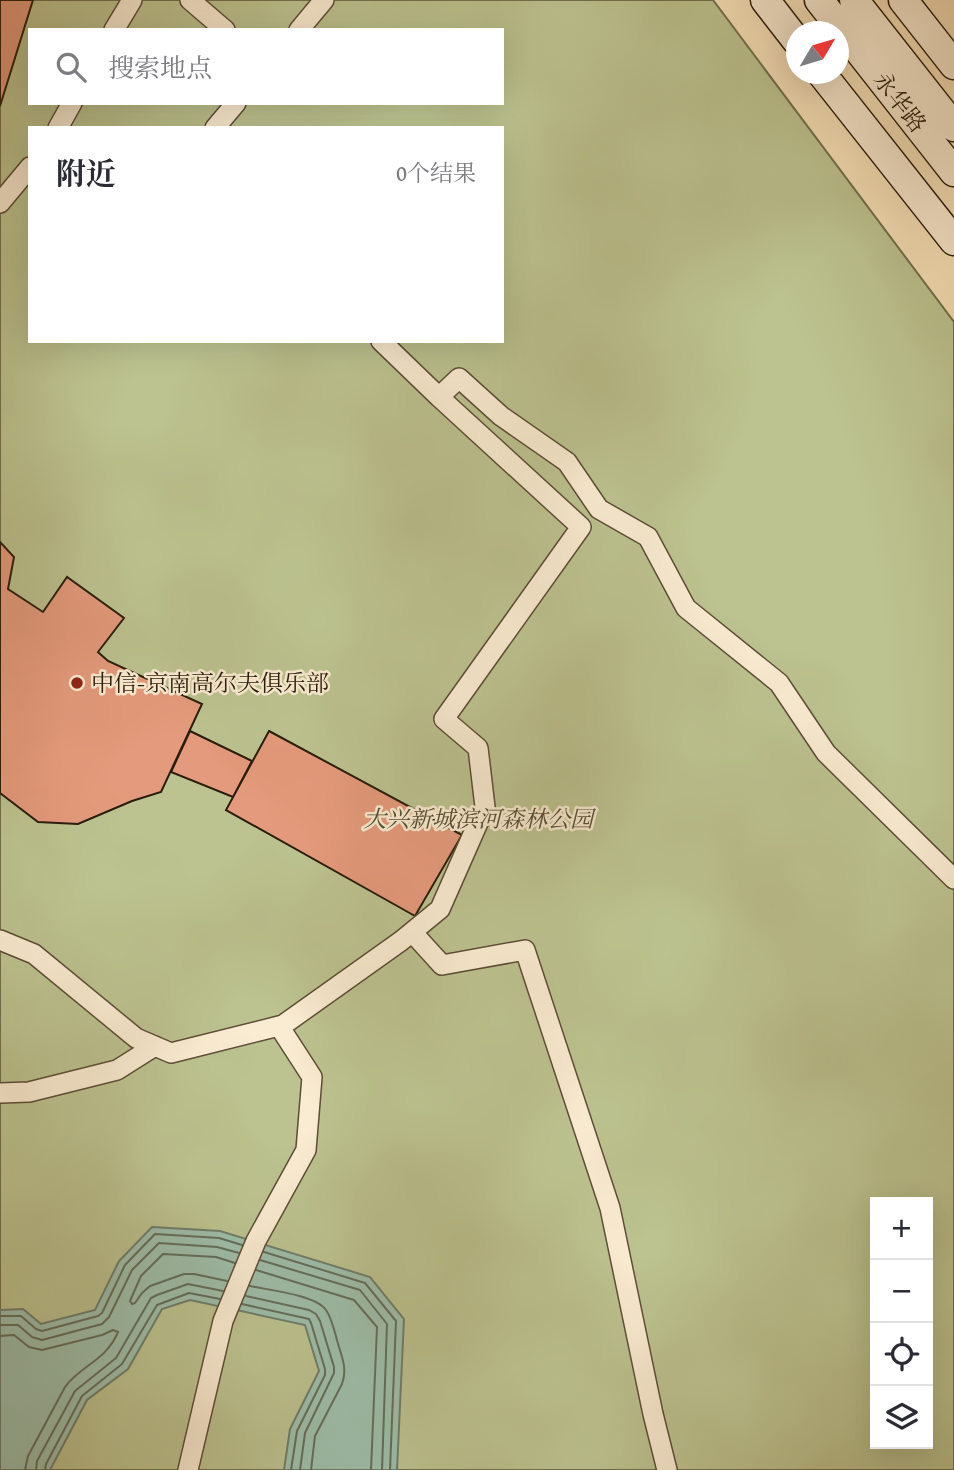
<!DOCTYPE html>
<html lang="zh">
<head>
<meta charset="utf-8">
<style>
  body { margin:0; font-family:"Gentium Book Plus","Noto Serif SC",serif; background:#f7f7f7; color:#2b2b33 }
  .controls { position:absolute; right:21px; bottom:21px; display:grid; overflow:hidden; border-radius:0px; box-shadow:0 7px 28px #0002 }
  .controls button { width:63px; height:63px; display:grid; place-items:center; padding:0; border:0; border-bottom:2px solid #e1e1e2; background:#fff; color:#2b2b33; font:35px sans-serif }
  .compass { position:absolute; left:786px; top:21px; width:63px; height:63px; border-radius:50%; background:#fff; box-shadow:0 7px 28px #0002; rotate:52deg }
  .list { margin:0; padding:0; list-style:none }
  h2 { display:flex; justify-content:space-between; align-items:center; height:91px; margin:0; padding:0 28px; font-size:30px }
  h2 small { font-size:23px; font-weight:400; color:#7c7c81 }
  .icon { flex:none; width:38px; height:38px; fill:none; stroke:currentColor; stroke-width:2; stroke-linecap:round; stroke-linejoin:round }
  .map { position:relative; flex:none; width:954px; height:1470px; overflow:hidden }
  .search { position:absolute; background:#fff; box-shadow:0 7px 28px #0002; left:28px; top:28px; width:476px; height:77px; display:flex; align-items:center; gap:18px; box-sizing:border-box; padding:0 24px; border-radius:0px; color:#7c7c81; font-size:26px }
  .panel { position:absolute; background:#fff; box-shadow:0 7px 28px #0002; left:28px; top:126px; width:476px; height:217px; border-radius:0px }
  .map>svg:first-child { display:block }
  .green { fill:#bcc390; stroke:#72704e; stroke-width:2; fill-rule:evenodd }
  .water { fill:#9ebfab; stroke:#6f7e6b; stroke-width:2 }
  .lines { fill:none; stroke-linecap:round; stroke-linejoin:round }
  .shore { stroke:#646e5c; stroke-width:2 }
  .building { fill:#e49a7c; stroke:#291c0c; stroke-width:2 }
  .street-casing { stroke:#5d4e37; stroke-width:22 }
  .secondary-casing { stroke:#291c0c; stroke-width:31 }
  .street { stroke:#faecd2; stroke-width:19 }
  .secondary { stroke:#faecd2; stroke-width:28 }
  .poi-dot { fill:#8f2418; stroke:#faecd2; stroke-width:2.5 }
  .labels { text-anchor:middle; stroke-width:5; stroke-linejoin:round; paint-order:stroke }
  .street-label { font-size:23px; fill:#291c0c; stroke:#faecd2 }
  .poi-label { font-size:23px; fill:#291c0c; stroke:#faecd2; text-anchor:start }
  .park-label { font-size:23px; font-style:italic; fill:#554e34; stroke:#faecd2 }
</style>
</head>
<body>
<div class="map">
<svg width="954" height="1470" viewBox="0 0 954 1470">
  <rect width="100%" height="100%" fill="#f8e2b9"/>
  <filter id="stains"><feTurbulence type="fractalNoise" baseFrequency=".00286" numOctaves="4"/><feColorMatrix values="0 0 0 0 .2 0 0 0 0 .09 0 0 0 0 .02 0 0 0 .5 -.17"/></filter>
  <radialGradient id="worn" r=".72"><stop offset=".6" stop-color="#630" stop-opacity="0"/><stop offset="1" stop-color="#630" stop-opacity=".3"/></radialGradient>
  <path class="green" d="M0,0H713L954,322V1470H0ZM30,30H502V103H30ZM30,128H502V341H30ZM875,1202H928V1444H875Z"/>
  <path class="water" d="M152,1227L220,1231L370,1277L404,1319L397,1470H284L290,1429L319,1371L305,1325L190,1300L162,1309L128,1369L87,1400L50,1470H0V1310L23,1309L41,1324L95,1310L119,1261Z"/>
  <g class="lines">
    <path class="shore" d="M264,1252L365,1283L396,1321L390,1470
      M260,1260L360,1290L387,1324L382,1470
      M256,1270L354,1300L377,1327L371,1470
      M227,1281L194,1274H184L150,1286L142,1293L135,1303L132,1304L130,1301L141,1276L163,1254L216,1257L235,1263
      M250,1286C268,1290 316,1295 326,1310C333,1320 335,1335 339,1347C343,1360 347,1370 342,1384L315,1436L311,1470
      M246,1296L309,1310L316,1314L320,1321L334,1367V1373L305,1433L300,1470
      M242,1304L309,1319L311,1323L325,1369V1375L297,1431L291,1470
      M0,1316H21L36,1329L42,1331L98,1316L102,1313L125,1265L155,1234L219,1238L242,1245
      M0,1325H18L32,1337L42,1340L102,1324L109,1317L132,1270L159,1243L217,1247L239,1253
      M0,1336L14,1335L29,1347L42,1350L102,1335L113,1330L118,1332C106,1361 81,1365 65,1387L28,1456L25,1470
      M36,1470L37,1461L75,1391L116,1358L151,1298L157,1295L188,1284L223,1291
      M45,1470L46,1464L82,1396L122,1364L157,1305L189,1293L220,1299"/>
  </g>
  <path class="building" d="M0,0H33L0,106Z
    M0,542L14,557L8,589L43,612L67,577L124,618L98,652L108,661L202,704L161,792L132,801L78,824L38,822L0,793Z
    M190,731L252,761L233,797L171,772Z
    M269,731L462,835L415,916L226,810Z"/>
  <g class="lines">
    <g class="street-casing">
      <path id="street" d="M190,0L225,30
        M114,30L132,0
        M299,30L324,0
        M58,128L72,103
        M215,128L236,103
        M0,203L30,167
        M381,341L439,397
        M412,932L442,965L525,950L610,1208L653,1414L667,1470
        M0,940L34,954L136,1038L171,1053L283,1025L401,941L440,909L485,807L478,748L444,719L581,527L439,397L459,378L501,416L567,462L599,509L648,537L686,608L779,683L826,753L954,879
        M0,1093L29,1092L117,1070L155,1046
        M188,1470L223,1321L256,1241L306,1150L312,1077L279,1026"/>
    </g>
    <g class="secondary-casing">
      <path id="secondary" d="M765,0L796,40
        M819,0L954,172
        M854,0L954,127
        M903,0L954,65
        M822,74L954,241"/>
    </g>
    <use href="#street" class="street"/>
    <use href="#secondary" class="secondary"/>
  </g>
  <circle class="poi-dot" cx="77" cy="683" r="7"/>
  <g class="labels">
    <g class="street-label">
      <text transform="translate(900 102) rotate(52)" y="8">永华路</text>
    </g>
    <g class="poi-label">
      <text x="91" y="691">中信-京南高尔夫俱乐部</text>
    </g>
    <g class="park-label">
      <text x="478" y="827">大兴新城滨河森林公园</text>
    </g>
  </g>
  <rect width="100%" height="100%" filter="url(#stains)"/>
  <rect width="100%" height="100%" fill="url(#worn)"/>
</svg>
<div class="controls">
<button>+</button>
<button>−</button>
<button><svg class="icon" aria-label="locate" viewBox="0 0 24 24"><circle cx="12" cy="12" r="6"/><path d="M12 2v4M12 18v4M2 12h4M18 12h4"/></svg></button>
<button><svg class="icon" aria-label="layers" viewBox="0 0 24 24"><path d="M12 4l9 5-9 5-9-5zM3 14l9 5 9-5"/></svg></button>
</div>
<svg class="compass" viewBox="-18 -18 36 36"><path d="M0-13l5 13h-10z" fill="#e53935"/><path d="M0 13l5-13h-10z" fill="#7c7c81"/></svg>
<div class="search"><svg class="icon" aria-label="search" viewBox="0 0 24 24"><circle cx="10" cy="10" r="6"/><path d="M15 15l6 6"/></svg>搜索地点</div>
<section class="panel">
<h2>附近<small>0个结果</small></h2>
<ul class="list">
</ul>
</section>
</div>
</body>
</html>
